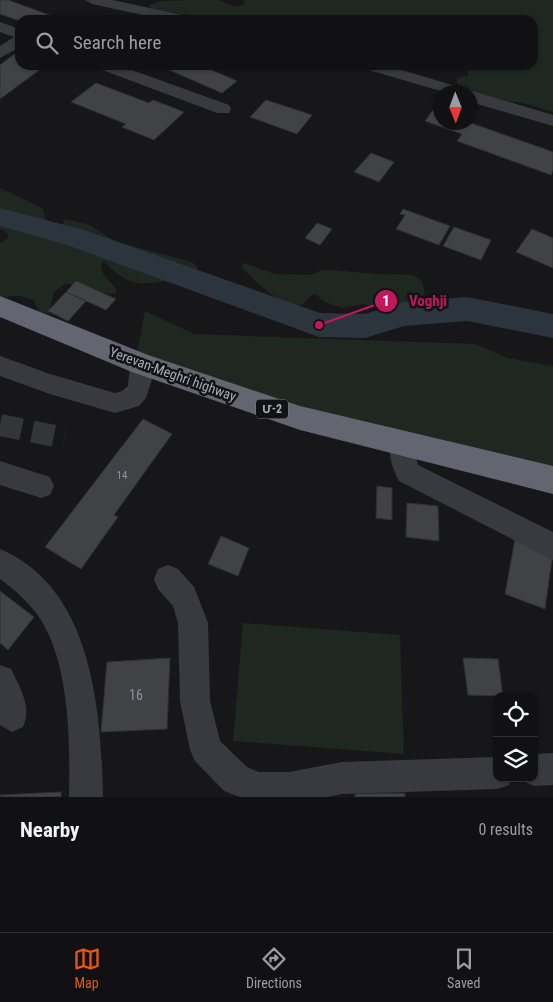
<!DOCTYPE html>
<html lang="en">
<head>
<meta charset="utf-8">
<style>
  body { margin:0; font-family:"Roboto Condensed","Noto Sans Armenian",sans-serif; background:#1a1a1c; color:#f1f3f6 }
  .controls { position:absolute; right:15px; bottom:15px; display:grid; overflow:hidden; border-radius:10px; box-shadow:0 1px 4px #0004 }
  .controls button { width:45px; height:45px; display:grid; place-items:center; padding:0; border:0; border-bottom:1px solid #303133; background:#111113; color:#f1f3f6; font:25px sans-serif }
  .compass { position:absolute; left:433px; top:85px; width:45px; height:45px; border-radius:50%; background:#111113; box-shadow:0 1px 4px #0004; rotate:179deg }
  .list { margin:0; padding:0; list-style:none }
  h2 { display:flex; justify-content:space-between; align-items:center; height:65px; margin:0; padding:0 20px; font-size:21px }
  h2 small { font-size:16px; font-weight:400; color:#9c9da0 }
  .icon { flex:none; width:28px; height:28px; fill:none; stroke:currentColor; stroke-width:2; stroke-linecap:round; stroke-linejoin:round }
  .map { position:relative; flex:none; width:553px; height:797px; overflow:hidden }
  .search { position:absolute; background:#111113; box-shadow:0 1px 4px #0004; left:15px; right:15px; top:15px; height:55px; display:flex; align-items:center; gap:12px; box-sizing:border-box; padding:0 18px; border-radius:15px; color:#9c9da0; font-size:19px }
  .sheet { height:135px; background:#111113 }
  nav { display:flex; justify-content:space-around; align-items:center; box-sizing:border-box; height:70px; border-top:1px solid #303133; background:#111113; font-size:14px; color:#9c9da0 }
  nav a { display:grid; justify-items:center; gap:2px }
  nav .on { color:#ea580c }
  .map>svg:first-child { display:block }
  .green { fill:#1e2720 }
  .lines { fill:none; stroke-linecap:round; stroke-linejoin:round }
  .river { fill:#2c353e; fill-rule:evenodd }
  .building { fill:#414246; stroke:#313135 }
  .minor-tunnel { stroke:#343539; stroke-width:22; stroke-dasharray:22 11; stroke-linecap:butt }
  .minor { fill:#393a40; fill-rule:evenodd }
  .highway { fill:#636670; fill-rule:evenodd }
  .labels { text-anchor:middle; stroke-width:5; stroke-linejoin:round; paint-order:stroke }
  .number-label { font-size:11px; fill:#8e929d }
  .shield { fill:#121214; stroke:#7b7e88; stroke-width:1 }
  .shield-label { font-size:12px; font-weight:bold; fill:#a8adba }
  .street-label { font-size:14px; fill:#a8adba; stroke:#121214 }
  .near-number-label { font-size:14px; fill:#8e929d }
  .leader { fill:none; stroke:#c2185b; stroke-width:2 }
  .callout-dot { fill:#c2185b; stroke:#121214; stroke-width:2 }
  .mark-label { font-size:15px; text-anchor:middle; font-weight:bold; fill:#fff }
  .callout-label { font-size:15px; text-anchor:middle; font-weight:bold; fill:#c2185b; stroke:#121214; stroke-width:5; stroke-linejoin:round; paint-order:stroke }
</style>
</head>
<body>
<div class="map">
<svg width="553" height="797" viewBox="0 0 553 797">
  <rect width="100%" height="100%" fill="#171719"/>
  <path class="green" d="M188,0C198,0 209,0 218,0C227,2 235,11 245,3L244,0H553V112L523,103L488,99L457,84V78L468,75L467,69L461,65H533V20H214L150,8V5L160,1Z
    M0,188L42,208C46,214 44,220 48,227C54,237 81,250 93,250L96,247L90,239L66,227L63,225L65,219L90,225L114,241L192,262L198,267L197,271C189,279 148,285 136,283C124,280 112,271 104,261L101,266C102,279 115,282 117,293C104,298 82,282 65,284L54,292L49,314H45L38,310L34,300L20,296L0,297V243L8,238L7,232L0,229Z
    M244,263L275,274L311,275L322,270H331L377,274L413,275L422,281L425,294L417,302L403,307H378L363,304L342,308L325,302L315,294C307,297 306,306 296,306C283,306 248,277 242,266Z
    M145,311L194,334L475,344L508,358L553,366V468L405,434L262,396L137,352Z
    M243,623L400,635L404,754L233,741Z"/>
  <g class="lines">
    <path class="river" d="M0,208L84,230L320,313L365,314L404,302L467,297L553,314V338L467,321L404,326L365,338L319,337L67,245L0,226Z"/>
  </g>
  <path class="building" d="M0,0H8L52,16L46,20L20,21L0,14Z
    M20,50V65H46L0,99V65Z
    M158,65H200L237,81L222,93Z
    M96,83L149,103L153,100L184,112L154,140L122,127L126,124L71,102Z
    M266,100L312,115L297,134L250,117Z
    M433,110L440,113V122H468L553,152V170L551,175L457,141L462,134L425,121Z
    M371,153L394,162L379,182L354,172Z
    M403,209L450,226L439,245L396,229L405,215L400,214Z
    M317,223L332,229L320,245L305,238Z
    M454,227L491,240L481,260L443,246Z
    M532,229L553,238V268L516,252Z
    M76,281L116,299L106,310L66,292Z
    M66,292L86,301L68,321L48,311Z
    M143,419L172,434L114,515L118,517L81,569L45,547Z
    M377,486L392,488V520L376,518Z
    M407,503L438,506L439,541L406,537Z
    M221,536L249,548L238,576L208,564Z
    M515,539L553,552L545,609L505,594Z
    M0,591L34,617L8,650L0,643Z
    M170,658L167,729L101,732L107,662Z
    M463,658L498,659L503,696L468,695Z
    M61,792V797H0V795Z
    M405,793V797H355V794Z"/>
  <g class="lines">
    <path class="minor-tunnel" d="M0,425L65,438"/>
    <path class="minor" d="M85,0H113L187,16L194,20H166L92,4Z
      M0,22L20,29V47L0,58V46L14,37L0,32Z
      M95,65H118L229,105L231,109L229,113H217L97,68Z
      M360,65H385L553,115V126L470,102V92H444L362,68Z
      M141,354L149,357L152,364V379L146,398L139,406L115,413L50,394L0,376V356L50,374L115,393L122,391L128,386L130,364L133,357Z
      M402,433L411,436L418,465L553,532V560L399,481C392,467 386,452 393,436Z
      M0,461L50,477L54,486L50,495L41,498L0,485Z
      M0,549C93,588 101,711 103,797H69C70,743 70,667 41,620C31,604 15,590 0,579Z
      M168,565L178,569L194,587L198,597L208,623L210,701L220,741L247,767L259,772H289L342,762L497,757V778H511L509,785L497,789L342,794L328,797H240L224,791L195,761L190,750L180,701L178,623L173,606L158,589L154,579L158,569Z
      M0,665L11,669C20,688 32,706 23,727L12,732L0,725Z
      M553,753V785L534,786L523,781L521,778H534V754Z"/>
    <path class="highway" d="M0,296L148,355L300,406L553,466V494L300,430L132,372L0,317Z"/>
  </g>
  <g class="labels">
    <g class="number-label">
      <text x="122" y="479">14</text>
    </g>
    <rect class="shield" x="256" y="399.5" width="32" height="19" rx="4"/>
    <g class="shield-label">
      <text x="272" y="413">Մ-2</text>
    </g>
    <g class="street-label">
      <text transform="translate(173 374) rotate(20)" y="5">Yerevan-Meghri highway</text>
    </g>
    <g class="near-number-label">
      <text x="136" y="700">16</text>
    </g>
  </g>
  <path class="leader" d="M319 325L386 301"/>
  <g class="callout-dot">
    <circle cx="319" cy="325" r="5"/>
    <circle cx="386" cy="301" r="12"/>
  </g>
  <g class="mark-label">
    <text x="386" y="306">1</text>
  </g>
  <g class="callout-label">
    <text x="428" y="306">Voghji</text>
  </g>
</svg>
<div class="controls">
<button><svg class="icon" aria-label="locate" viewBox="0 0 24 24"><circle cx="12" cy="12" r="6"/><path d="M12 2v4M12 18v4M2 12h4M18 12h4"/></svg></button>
<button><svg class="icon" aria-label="layers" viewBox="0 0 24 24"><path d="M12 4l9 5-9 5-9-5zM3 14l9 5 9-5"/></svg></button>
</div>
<svg class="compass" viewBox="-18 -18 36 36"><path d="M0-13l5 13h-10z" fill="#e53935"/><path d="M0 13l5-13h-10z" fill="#9c9da0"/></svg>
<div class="search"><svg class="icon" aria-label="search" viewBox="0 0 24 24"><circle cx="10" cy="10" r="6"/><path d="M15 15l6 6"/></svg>Search here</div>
</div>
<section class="sheet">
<h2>Nearby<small>0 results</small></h2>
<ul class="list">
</ul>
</section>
<nav>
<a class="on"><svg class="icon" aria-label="map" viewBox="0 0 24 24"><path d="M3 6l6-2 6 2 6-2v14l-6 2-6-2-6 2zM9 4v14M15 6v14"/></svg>Map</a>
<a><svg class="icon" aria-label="directions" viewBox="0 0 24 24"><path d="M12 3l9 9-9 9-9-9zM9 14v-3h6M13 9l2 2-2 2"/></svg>Directions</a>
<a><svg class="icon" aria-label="saved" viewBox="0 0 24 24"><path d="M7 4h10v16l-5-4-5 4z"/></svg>Saved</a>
</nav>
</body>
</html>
